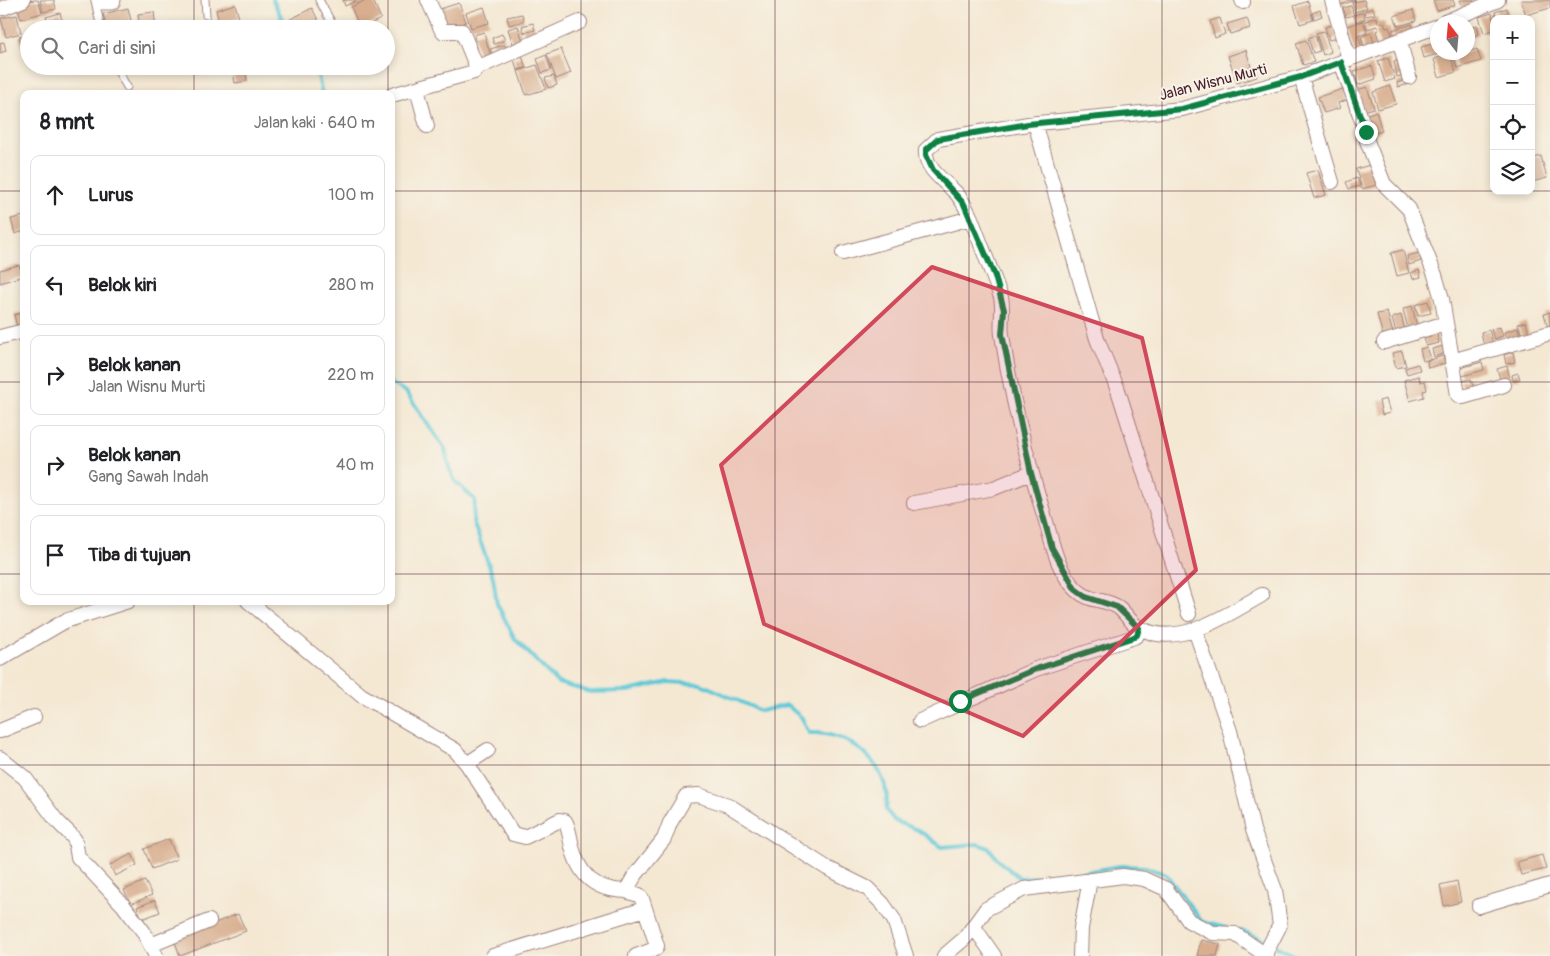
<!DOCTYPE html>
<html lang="id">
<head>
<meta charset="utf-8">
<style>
  body { margin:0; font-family:Pangolin,sans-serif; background:#f2f2f2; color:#202124 }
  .controls { position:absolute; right:15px; top:15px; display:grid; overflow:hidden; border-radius:10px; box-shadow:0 2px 8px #0003 }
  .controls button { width:45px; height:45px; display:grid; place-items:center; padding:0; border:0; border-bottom:1px solid #e0e0e0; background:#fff; color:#202124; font:25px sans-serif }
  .compass { position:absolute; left:1430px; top:15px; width:45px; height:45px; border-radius:50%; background:#fff; box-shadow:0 2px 8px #0003; rotate:344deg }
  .stop { position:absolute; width:15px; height:15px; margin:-11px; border:4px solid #0b8043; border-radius:50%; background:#fff }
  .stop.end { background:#0b8043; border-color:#fff; box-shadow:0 1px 5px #0008 }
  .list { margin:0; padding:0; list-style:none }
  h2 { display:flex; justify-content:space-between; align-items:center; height:65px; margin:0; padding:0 20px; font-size:21px }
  h2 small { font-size:16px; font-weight:400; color:#757577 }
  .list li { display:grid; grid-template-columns:32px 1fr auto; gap:15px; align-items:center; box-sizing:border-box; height:80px; margin:0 10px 10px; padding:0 10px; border:1px solid #e0e0e0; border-radius:10px }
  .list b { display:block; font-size:19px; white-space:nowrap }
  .list p { margin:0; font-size:16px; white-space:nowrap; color:#757577 }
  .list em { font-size:16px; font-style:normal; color:#757577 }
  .icon { flex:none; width:28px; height:28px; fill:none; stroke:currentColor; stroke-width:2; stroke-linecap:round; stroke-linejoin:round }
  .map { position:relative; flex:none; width:1550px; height:956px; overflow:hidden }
  .search { position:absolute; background:#fff; box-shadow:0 2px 8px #0003; left:20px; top:20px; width:375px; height:55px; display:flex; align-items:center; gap:12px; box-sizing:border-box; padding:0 18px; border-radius:28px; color:#757577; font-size:19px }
  .panel { position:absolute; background:#fff; box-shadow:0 2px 8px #0003; left:20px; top:90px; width:375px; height:515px; border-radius:10px }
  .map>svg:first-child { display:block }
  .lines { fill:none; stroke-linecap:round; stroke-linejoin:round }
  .stream { stroke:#5dc8d7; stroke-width:4 }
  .building { fill:#d8ae8f }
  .lane-casing { stroke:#9f847f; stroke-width:9 }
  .street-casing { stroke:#9f847f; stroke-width:16 }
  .secondary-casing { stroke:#9f847f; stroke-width:21 }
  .lane { stroke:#fff; stroke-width:7 }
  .street { stroke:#fff; stroke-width:14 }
  .secondary { stroke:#fff; stroke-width:19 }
  .route { stroke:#0b8043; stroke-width:6 }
  .marked { fill:#d1495b; fill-opacity:0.2; stroke:#d1495b; stroke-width:4; stroke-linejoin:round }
  .grid { fill:none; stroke:#4a1f2b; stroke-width:1; stroke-opacity:0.55 }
  .labels { text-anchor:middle; stroke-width:4; stroke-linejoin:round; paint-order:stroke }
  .street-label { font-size:15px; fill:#4a1f2b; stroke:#f7f3e8 }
</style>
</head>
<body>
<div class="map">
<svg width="1550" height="956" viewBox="0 0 1550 956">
  <rect width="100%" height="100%" fill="#f7f3e8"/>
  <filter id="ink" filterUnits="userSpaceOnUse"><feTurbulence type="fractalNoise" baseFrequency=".02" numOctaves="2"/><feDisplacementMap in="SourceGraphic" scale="10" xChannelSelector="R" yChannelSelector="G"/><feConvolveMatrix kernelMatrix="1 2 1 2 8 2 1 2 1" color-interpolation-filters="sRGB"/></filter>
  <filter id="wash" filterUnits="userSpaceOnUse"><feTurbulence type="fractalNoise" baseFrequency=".0096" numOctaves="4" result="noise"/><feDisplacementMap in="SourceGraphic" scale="20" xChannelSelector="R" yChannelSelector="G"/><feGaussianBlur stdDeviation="1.12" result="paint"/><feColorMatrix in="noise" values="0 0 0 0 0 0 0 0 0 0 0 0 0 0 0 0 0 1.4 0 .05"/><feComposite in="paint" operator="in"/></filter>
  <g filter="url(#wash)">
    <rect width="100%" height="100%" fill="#f4e8d3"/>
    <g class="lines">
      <path class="stream" d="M273,0L287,29
        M316,66L322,94
        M391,383L406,392L445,449L449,468L455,481L475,500L473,521L493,577L497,604L515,639L558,683L590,692L628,691L668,682L701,684L761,711L787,705L802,718L809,733C850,731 893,766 886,810L895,821L918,830L942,847L977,844L989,848L1000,862L1020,878L1054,877L1121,866L1145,867L1166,874L1202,922L1226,928
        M1240,931L1251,934L1296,956"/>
    </g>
    <g id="blocks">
      <path class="building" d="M34,0H38L42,13L21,19L17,4Z
        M40,0H54L56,9L43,12Z
        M343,0H358L345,6Z
        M366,0H373L381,19L360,28L351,7Z
        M1339,0H1355L1341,5Z
        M1364,0L1367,8L1355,12L1352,2Z
        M1433,0H1453L1455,5L1437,11Z
        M1460,0H1473L1474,4L1463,8Z
        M1521,0H1550V8L1526,15Z
        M1308,1L1313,20L1300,24L1294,6Z
        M459,3L466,22L447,29L440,9Z
        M235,4L239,18L219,23L216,10Z
        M1351,6L1354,15L1346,17L1343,8Z
        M484,7L489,23L471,28L466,13Z
        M128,8L133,29H107L103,14Z
        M312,8L319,22L307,29H294L289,20Z
        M1373,8L1375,14L1366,16L1364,11Z
        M1507,8L1510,19H1497L1495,12Z
        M1320,10L1322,16L1314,19L1312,13Z
        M1413,10L1416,21L1398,26L1394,16Z
        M154,12L156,28L140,29L138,14Z
        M1363,12L1365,19L1356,22L1354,15Z
        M60,13L63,23L49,26L46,17Z
        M1492,13L1494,30L1484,33L1479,17Z
        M522,14L524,21L509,25L507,17Z
        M17,15L21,33L6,37L1,18Z
        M1377,17L1378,23L1384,22L1386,28L1389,27L1394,42L1381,47L1376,31L1378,30L1377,26L1367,29L1365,21Z
        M1220,18L1225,34L1215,38L1210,21Z
        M1247,18L1250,28L1230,34L1227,24Z
        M238,21L239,29H227L226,23Z
        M1363,21L1367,33L1358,36L1363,50L1355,52L1347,26Z
        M71,23L72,29H60V26Z
        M533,23L535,30L524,33L522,26Z
        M1412,24L1414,32L1395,40L1392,30Z
        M1332,25L1336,38L1329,40L1325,27Z
        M1477,25L1479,34L1472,37L1469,28Z
        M518,26L524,44L514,47L508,29Z
        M1324,31L1331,52L1323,55L1316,33Z
        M484,32L491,58L480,61L474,35Z
        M1371,33L1376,50L1366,53L1361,37Z
        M29,34V46L22,48L19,37Z
        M502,34L505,40L494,44L492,38Z
        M1315,35L1320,51L1313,53L1308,38Z
        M1306,40L1314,62L1303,65L1296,43Z
        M4,42L6,51L0,53V43Z
        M1436,43L1438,54L1424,58L1421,47Z
        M505,45L507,52L493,56L490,49Z
        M561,49L571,73L556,79L547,54Z
        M1477,49L1481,61L1457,68L1454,56Z
        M1246,50L1251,67L1234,73L1228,56Z
        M1450,54L1456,72L1439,77L1434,59Z
        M546,55L551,70L542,73L537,59Z
        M522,56L526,68L517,70L514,59Z
        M1388,58L1395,79L1385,82L1378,61Z
        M1399,59L1404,75L1397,77L1394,61Z
        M537,65L546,89L526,95L518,71Z
        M232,66H245L247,81L235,83Z
        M1372,66L1376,79L1358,85L1354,71Z
        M1255,69L1257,77L1237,83L1234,75Z
        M554,76L557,85L548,88L545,78Z
        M1408,79L1410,84L1398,87L1397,83Z
        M1390,86L1396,104L1378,109L1373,92Z
        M1367,87L1374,108L1364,111L1357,90Z
        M1343,89L1347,100L1338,103L1340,108L1324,113L1318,97Z
        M1376,111L1382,131L1372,134L1366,115Z
        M1541,156L1547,178L1532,182L1531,159Z
        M1370,165L1376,185L1362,189L1356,169Z
        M1318,170L1326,195L1314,198L1306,173Z
        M1357,178L1360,186L1349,189L1346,182Z
        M24,216V231L15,234L11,219Z
        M1403,250L1409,273L1397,276L1391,253Z
        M1419,253L1421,261L1409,265L1407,256Z
        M19,265L23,276L0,283V270Z
        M1419,270L1421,277L1413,279L1411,273Z
        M1428,301L1431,313L1418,316L1415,305Z
        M1412,306L1417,326L1408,329L1403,309Z
        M24,312V330L18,331L14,315Z
        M1387,312L1393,333L1383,336L1377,314Z
        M1550,312V327L1548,328L1544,314Z
        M1401,315L1405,330L1396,333L1392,318Z
        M1526,322L1530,338L1523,339L1518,324Z
        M1500,327L1503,336L1494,339L1491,329Z
        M1518,328L1520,336L1506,340L1504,332Z
        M1489,330L1493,344L1484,347L1481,332Z
        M1437,334L1439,343L1426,346L1424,338Z
        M1443,346L1446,353L1434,357L1432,349Z
        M1427,347L1431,359L1423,361L1420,349Z
        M1402,351L1406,366L1396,368L1392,353Z
        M1513,352L1515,362L1506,364L1504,355Z
        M1443,356L1445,363L1428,368L1427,361Z
        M1482,362L1484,370L1462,376L1460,368Z
        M1418,364L1420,370L1407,374L1405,368Z
        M1507,366L1510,379L1501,382L1497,369Z
        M1518,373L1520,379L1513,381L1512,375Z
        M1419,376L1420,382L1425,381L1427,390L1423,391L1424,397L1410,401L1404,380Z
        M1471,379L1474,390L1464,393L1461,381Z
        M1386,399L1390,413L1382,415L1379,401Z
        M169,839L177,859L152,869L144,849Z
        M132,854L137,865L115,876L110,865Z
        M1542,855L1546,869L1521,875L1517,862Z
        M145,881L152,895L131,904L124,890Z
        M1457,881L1461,902L1444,906L1440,885Z
        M155,900L160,912L142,919L137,907Z
        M238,914L246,931L180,956L174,939Z
        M1201,940L1220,944L1217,956H1197Z"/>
    </g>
  </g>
  <g filter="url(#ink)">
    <use href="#blocks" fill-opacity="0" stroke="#9f847f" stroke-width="1"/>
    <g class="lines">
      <g class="lane-casing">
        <path id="lane" d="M95,0L101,29
          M205,0L206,15
          M319,0L335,29
          M115,66L127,87"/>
      </g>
      <g class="street-casing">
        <path id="street" d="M428,0L442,31H462L477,68
          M1242,0L1243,2
          M1332,0L1349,59
          M3,8L23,0
          M1445,22L1498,0
          M1400,42L1409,77
          M1341,62L1366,132L1367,141L1384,184L1409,209L1435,275L1442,299L1458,395L1463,397L1504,385
          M1301,77L1332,182
          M417,89L427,126
          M392,95L474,72L477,68L580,22
          M1035,123L1097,339L1118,390L1189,614
          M971,218C967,210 963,201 957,194C946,182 924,169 926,150L938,139L1028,124L1182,109L1301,77L1438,26
          M843,253L971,218L1001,297C1004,310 1000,322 1002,335C1011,395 1026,456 1044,515C1052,540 1056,571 1077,590C1089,602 1105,599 1118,607C1126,613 1131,624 1140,628C1179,650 1229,613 1262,595
          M0,337L24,331
          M1384,342L1446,323
          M1452,361L1550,333
          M914,503L994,488L1031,473
          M248,601L361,695L455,750L467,764L513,834L525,837L560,820L565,821C569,828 570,838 572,847C580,877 595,890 626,891L634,877L664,839L670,823L686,796L698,795L728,805L827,868L867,888L883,904L894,920L906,956
          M1195,630L1230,731L1253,830L1275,890L1280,925L1265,954
          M0,659L65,621L128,601
          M920,721L1036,669L1134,637L1137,635L1139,628
          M0,731L34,717
          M0,758L25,778L56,820L71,835L75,840L78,857L123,905L143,931L156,956
          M467,764L488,750
          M626,891L639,895L642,899L657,946L655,949L636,956
          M1479,906L1550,885
          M974,927L994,956
          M151,945L209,921
          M493,956L645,909
          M944,956L965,938L986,909L1024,889L1123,876L1144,879L1166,889L1189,921L1213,933L1235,934L1267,956
          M1080,956L1081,928L1090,880"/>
      </g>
      <g class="secondary-casing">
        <path id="secondary" d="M101,0H111"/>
      </g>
      <use href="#lane" class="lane"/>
      <use href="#street" class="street"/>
      <use href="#secondary" class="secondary"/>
    </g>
  </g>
  <g class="lines" filter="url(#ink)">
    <path class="route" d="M960,701L1036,669L1134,637L1137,635L1139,628L1117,607L1086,597L1075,589L1052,548L1031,473L1002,334L1004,310L995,276L964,204L933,170L926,155V150L938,139L1028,124L1182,109L1301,77L1341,62L1366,132"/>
  </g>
  <path class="marked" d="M932,267L1142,338L1196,570L1023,736L764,624L721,465Z"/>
  <path class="grid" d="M194,0V29M388,0V94M581,0V956M775,0V956M969,0V956M1162,0V956M1356,0V956M194,66V94M0,191H24M391,191H1494M1531,191H1550M0,382H24M391,382H1550M0,574H24M391,574H1550M194,601V956M388,601V956M0,765H1550"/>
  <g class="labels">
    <g class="street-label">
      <text transform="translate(1213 82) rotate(-14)" y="5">Jalan Wisnu Murti</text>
    </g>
  </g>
</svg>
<div class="controls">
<button>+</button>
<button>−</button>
<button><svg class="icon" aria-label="locate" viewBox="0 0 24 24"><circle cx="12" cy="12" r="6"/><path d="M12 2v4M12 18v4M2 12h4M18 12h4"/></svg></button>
<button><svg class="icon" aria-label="layers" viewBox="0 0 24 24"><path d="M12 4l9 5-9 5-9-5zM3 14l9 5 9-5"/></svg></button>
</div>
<svg class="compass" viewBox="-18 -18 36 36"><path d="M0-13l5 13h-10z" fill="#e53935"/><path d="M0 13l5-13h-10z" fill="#757577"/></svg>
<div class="stop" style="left:960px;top:701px"></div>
<div class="stop end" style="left:1366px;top:132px"></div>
<div class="search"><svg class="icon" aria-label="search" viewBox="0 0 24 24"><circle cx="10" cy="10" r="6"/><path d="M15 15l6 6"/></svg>Cari di sini</div>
<section class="panel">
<h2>8 mnt<small>Jalan kaki · 640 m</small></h2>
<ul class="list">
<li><svg class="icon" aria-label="ahead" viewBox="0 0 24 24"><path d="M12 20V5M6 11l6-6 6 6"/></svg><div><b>Lurus</b></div><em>100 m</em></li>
<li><svg class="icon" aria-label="left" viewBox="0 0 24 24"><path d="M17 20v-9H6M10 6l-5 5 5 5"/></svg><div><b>Belok kiri</b></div><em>280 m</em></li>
<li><svg class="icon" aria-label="right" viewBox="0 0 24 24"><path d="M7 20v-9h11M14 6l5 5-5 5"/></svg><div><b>Belok kanan</b><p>Jalan Wisnu Murti</p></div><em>220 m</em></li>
<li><svg class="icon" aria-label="right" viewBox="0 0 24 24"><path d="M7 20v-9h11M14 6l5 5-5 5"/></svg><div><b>Belok kanan</b><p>Gang Sawah Indah</p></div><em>40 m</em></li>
<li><svg class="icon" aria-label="arrive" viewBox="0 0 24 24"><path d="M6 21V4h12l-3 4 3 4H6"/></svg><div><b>Tiba di tujuan</b></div></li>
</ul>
</section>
</div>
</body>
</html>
